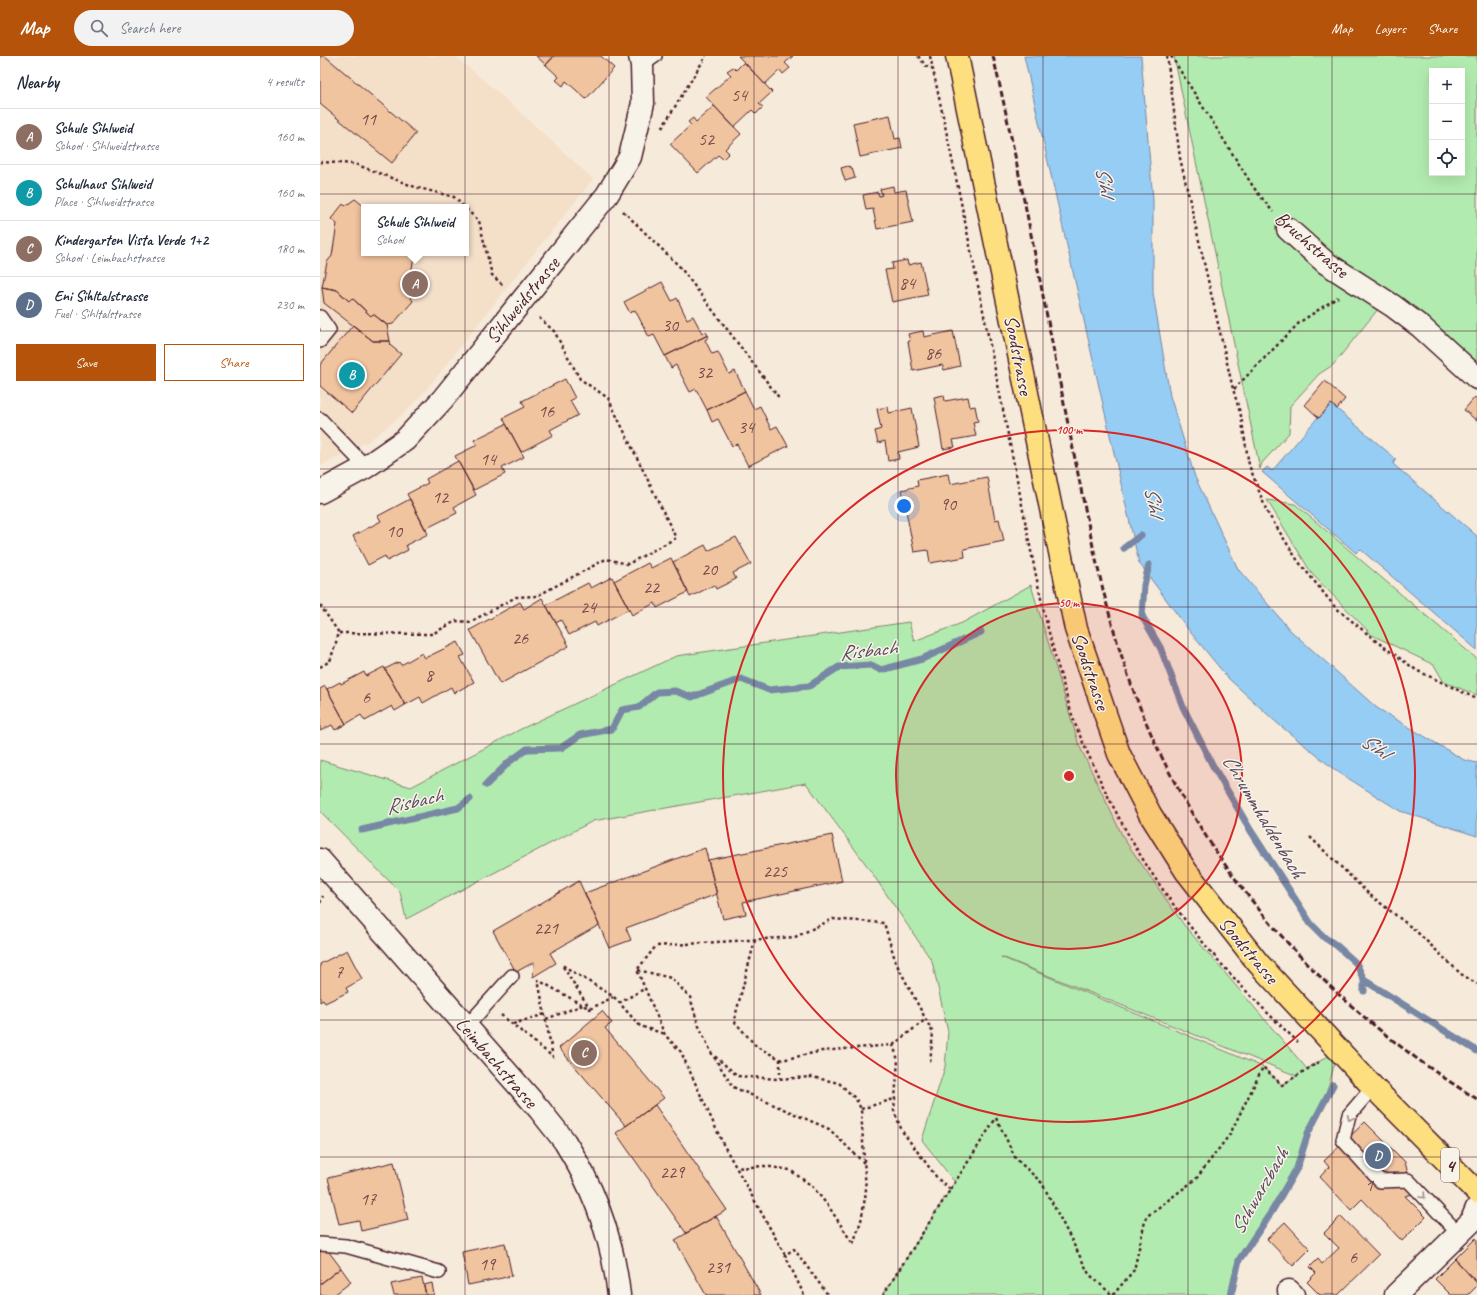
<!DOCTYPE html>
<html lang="en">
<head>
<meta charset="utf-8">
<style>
  body { margin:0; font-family:Caveat,sans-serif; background:#f2f2f3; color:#1f2937 }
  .controls { position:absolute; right:12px; top:12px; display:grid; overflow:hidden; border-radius:0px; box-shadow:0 4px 16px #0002 }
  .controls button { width:36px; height:36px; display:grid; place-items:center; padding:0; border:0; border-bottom:1px solid #e0e1e3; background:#fff; color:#1f2937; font:20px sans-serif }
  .you { position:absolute; left:584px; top:450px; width:14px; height:14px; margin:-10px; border:3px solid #fff; border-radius:50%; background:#1a73e8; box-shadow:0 0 0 6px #1a73e833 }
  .badge { display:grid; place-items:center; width:26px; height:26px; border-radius:50%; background:#b45309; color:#fff; font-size:13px; font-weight:700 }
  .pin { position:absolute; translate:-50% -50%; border:2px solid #fff; box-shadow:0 1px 4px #0006 }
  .popup { position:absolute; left:41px; top:148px; width:108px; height:52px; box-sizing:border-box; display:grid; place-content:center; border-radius:0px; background:#fff; filter:drop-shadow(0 1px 3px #0005); font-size:13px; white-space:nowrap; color:#747a83 }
  .popup b { font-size:15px; color:#1f2937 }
  .popup::after { content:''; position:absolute; left:50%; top:100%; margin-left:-8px; border:8px solid transparent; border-top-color:#fff }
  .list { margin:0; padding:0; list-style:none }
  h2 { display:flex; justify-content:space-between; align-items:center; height:52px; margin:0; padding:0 16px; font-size:17px }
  h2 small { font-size:13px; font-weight:400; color:#747a83 }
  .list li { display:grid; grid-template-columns:26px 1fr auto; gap:12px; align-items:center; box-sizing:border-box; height:56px; padding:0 16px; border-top:1px solid #e0e1e3 }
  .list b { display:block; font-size:15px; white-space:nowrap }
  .list p { margin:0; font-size:13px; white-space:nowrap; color:#747a83 }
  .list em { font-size:13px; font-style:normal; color:#747a83 }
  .actions { display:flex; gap:8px; padding:12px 16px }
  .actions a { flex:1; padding:9px 0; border:1px solid #b45309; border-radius:0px; text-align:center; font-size:14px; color:#b45309 }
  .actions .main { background:#b45309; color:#fff }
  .icon { flex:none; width:22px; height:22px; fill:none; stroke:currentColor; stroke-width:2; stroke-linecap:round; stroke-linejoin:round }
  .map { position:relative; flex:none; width:1157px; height:1239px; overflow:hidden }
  header { display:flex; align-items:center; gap:24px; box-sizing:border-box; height:56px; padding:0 20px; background:#b45309; color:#fff }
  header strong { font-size:19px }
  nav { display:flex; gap:22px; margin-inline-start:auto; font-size:14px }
  .search { width:280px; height:36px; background:#f2f2f3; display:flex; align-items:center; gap:10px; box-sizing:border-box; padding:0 14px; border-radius:22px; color:#747a83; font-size:15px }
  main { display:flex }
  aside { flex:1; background:#fff }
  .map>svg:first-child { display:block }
  .built { fill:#f4dfc9; fill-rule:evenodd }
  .green { fill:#b2ebaf; stroke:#7e856d; fill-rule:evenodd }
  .water { fill:#96cdf5; stroke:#7887a4 }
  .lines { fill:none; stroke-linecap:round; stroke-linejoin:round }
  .stream { stroke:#7887a4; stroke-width:7 }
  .building { fill:#f1c4a0; stroke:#4a1f2b }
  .lane-casing { stroke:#4a1f2b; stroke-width:16 }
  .street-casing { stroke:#4a1f2b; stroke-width:25 }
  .secondary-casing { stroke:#4a1f2b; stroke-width:25 }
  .primary-casing { stroke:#4a1f2b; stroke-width:25 }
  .path { stroke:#4a1f2b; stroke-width:2.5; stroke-dasharray:3 3; stroke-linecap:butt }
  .lane { stroke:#f7f3e8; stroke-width:13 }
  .street { stroke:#f7f3e8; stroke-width:22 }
  .secondary { stroke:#f7f3e8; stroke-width:22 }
  .primary { stroke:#fddf80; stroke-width:22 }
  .rail { stroke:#4a1f2b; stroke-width:3; stroke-dasharray:6 3; stroke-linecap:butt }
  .oneway { stroke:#a0898a }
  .grid { fill:none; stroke:#4a1f2b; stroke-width:1; stroke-opacity:0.55 }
  .ring { fill:none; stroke:#d62828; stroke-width:2 }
  .labels { text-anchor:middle; stroke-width:3; stroke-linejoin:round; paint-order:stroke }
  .number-label { font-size:18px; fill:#744848 }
  .shield { fill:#f7f3e8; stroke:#7e5f64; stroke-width:1 }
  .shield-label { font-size:19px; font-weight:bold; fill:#4a1f2b }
  .street-label { font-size:20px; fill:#4a1f2b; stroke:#f7f3e8 }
  .water-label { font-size:21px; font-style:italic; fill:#5d4a5e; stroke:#f7f3e8 }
  .centre { fill:#d62828; stroke:#f7f3e8; stroke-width:2 }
  .ring-label { font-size:12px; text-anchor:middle; font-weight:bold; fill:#d62828; stroke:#f7f3e8; stroke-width:3; stroke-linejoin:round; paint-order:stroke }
</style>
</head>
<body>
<header>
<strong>Map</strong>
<div class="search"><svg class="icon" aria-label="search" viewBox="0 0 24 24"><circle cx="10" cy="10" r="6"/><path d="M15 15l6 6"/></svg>Search here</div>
<nav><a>Map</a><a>Layers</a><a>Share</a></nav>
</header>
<main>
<aside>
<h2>Nearby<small>4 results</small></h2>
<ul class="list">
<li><span class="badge" style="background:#8d6e63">A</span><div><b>Schule Sihlweid</b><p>School · Sihlweidstrasse</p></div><em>160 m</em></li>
<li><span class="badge" style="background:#0f9aa8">B</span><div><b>Schulhaus Sihlweid</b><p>Place · Sihlweidstrasse</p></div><em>160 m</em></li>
<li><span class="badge" style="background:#8d6e63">C</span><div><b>Kindergarten Vista Verde 1+2</b><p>School · Leimbachstrasse</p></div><em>180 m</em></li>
<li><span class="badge" style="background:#5c6f8a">D</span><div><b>Eni Sihltalstrasse</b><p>Fuel · Sihltalstrasse</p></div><em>230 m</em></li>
</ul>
<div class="actions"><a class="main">Save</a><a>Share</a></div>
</aside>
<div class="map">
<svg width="1157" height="1239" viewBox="0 0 1157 1239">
  <rect width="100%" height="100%" fill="#f6eada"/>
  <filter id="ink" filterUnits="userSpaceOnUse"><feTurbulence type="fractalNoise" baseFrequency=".025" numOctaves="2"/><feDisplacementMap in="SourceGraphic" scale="8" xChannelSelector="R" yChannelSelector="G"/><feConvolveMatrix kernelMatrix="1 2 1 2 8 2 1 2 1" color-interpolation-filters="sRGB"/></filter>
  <g filter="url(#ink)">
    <path class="built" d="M0,0H135L191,48L273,123L106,334L82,359L50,384L0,410ZM44,151H146V197H44Z"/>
    <path class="green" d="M854,0H1157V308L1071,237L1013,309L999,318L970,350L969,377L942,407L940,413ZM1112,15H1142V117H1112Z
      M947,444L975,448L1157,603V639L1124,626L1114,609L1052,579L992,518Z
      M711,529L759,689L804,783L864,869L987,1013L1018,994L1009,1029L969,1125L914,1212L909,1239H563L636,1124L634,1125L602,1084L625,1011L628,976L612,905L545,807L486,727L273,765L86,863L80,836L0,755V704L91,731L201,673L356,600L589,566L594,585L642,567ZM681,901H682L977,1020L962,1029L943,1011Z"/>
    <path class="water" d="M704,0H821L833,144V237L850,340L875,421L918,513L970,574L1057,652L1144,704L1157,707V780L1080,755L1015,714L957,667L908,622L871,577L819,507Z
      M1010,347L1076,403L1073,408L1157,480V594L1040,493L1036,497L942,416L947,411L952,415Z"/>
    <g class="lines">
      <path class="stream" d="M804,492L821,479
        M829,509L824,529L822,560L841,593L863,651L893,710L931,775L991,868L1005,882L1016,889L1036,907L1044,924L1157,995
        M166,729L189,706L207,693L241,692L260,679L292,673L302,654L319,651L337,636L355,635L372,641L421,623L449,634L489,630L519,611L551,609L561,614L602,603L661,576
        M42,774L138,752L150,743
        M1044,935V924
        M911,1239L919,1204L952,1155L977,1112L988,1077L1013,1029"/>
    </g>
    <path class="building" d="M0,0H5L96,77L72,107L0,48Z
      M216,0H234L226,9Z
      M234,0H281L294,12L266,43L246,25L243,30L236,24L239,21L226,9Z
      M418,0H473L465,7L470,12L463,18L460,14L445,28Z
      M424,6L452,36L439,48L443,51L436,58L432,54L414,71L386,41L411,19L407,15L413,11L416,14Z
      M394,50L421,78L405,93L409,97L403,103L398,99L378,117L350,88L371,69L368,66L373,62L376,66Z
      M570,59L575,83L580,82L582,92L540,101L533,67Z
      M528,110L532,112L535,122L525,125L521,112Z
      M573,130L574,136L586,134L593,166L557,173L553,153L546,154L543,139L558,136L559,140L562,139L560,133Z
      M35,143L45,151L44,197H85L94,202L88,233L86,234L93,245L73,268L67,269L53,258L51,260L32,242L29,245L17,234L2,231L7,206L12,200L17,168L11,163L23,148L25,150Z
      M587,204L588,209L601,206L608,239L572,246L565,214L573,213L572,207Z
      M342,226L352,245L357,242L367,263L373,260L382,277L386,276L388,279L345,300L334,279L329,281L315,254L310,257L304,246Z
      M2,231L17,234L29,245L32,242L51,260L53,258L67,269L70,285H53L4,247Z
      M33,269L53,285H70L71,290L81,298L32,357L0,330V309Z
      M603,275L604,281L633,275L640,310L624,314L622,309L593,315L588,285H590L588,278Z
      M388,279L389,281L385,284L392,298L398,296L409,318L415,315L425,335L387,354L376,333L370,336L356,309L351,312L345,300Z
      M245,323L255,342L250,345L258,359L230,374L233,379L201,396L183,362L205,351L202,345Z
      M1005,325L1025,343L1017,353L1011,348L999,362L985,349Z
      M425,335L434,353L440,350L451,373L457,370L468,390L428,410L417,388L412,390L398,363L392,366L387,354Z
      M624,339L625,345L648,341L650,351L655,350L658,365L653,366L656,380L633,384L635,391L623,393L614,341Z
      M1155,341L1157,343V365L1144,354Z
      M568,351L569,357L592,352L599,391L578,396L579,403L568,405L565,385L558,387L555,375L561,373L557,353Z
      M186,368L204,401L182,412L185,418L154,434L135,400L157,389L154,384Z
      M138,405L156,439L134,451L137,457L105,473L87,438L108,427L106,423Z
      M628,418L630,428L667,421L675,464L679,463L684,485L644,493L645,501L610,507L608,494L594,496L582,434L598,430L597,424Z
      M90,443L108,478L86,489L88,494L67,505L65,500L48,509L33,480L61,465L58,460Z
      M416,481L431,508L413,517L416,523L396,533L394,529L370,541L353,506L385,489L388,495Z
      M351,502L368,536L337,552L335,547L312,559L294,525L328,507L331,512Z
      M292,521L309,553L277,570L275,566L249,579L241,564L236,567L226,549L268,527L271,532Z
      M222,542L249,590L180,628L150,574L200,546L204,553Z
      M138,586L145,599L140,601L154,626L134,637L131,631L103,647L100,641L85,649L65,613L79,606L81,609L102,597L105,602Z
      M64,611L85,649L75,655L72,650L45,665L41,659L26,668L7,633L20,626L21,628L44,616L46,620Z
      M5,630L26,668L15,674L12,669L0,675V633Z
      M512,779L522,825L423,846L426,858L403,863L388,804Z
      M385,792L397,838L306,872L311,884L289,892L265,837Z
      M259,825L279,869L230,897L236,907L213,921L214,906L196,916L173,875Z
      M27,894L42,923L26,932L28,936L5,947L3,944L0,946V908Z
      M282,955L292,967L285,972L344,1042L306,1070L239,992Z
      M335,1049L407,1154L366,1177L296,1077Z
      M1045,1066L1085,1106L1093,1138L1085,1140L1106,1161L1082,1185L1042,1143L1031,1154L1000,1121L1009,1111L1004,1105Z
      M74,1106L88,1164L41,1175L39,1164L19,1168L8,1122Z
      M396,1160L441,1239H386L355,1184Z
      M1021,1160L1059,1199L1018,1239H1000L987,1226L996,1217L990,1211L998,1203L1002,1208L1019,1192L1004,1177Z
      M965,1166L990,1193L973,1210L947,1183Z
      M1156,1182L1157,1184V1227L1135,1203Z
      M185,1187L192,1220L148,1229L142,1196Z
      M6,1192L21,1212L0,1228V1196Z
      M1135,1203L1157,1227V1230L1148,1239H1131L1115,1223Z
      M21,1212L31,1226L14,1239H0V1228Z
      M102,1222L106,1239H74L71,1228Z
      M112,1227L114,1239H106L104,1229Z"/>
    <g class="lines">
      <g class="lane-casing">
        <path id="lane" d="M322,9L335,0
          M0,261L9,274L0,285
          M0,363L46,411
          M146,971L192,920
          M1053,1031L1029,1059L1023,1084L1060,1125L1088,1124L1139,1178
          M0,1188L26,1190L119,1216"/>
      </g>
      <g class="street-casing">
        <path id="street" d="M968,173L1006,207L1073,250L1101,271L1157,322
          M0,436L46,411L85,384L122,344L287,139L310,101L323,47L322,9L320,0
          M969,1235L973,1239
          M1076,1239L1151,1166L1157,1152"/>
      </g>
      <g class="secondary-casing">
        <path id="secondary" d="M0,804L220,1054C228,1065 237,1075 245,1086C274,1132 293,1185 299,1239"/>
      </g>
      <g class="primary-casing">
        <path id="primary" d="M637,0L756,573L799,698L830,758L866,815L938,907L1053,1031L1157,1136"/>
      </g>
      <path class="path" d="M598,0L606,10L612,12
        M610,0C640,137 667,275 695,413C709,484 721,554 742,624C747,641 751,659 758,675C779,724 803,774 833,819C873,880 924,936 978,986
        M847,0L860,102L913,333L921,360L929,409L947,456L978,505L1015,551L1056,585L1096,614L1157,643
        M851,0L934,132L953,156
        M342,72L386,0
        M0,106L35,108L95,131L134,141L144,151
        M146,153L159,165L172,219L184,230
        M303,155L360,211L460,343
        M914,333L980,266L1018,241
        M0,549L19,577L10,605L0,611
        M19,577L112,578L136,565L150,566L196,541L217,540L286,503L308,508L356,482L288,342L260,323L234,275L218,261
        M990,781L1050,839L1096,875L1141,918L1157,928
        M0,847L3,840
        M435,884L414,965L437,991L462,1004L502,995L573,989L578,1004L574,1055L582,1075L618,1123L630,1133
        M318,914L351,922L370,941L378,968L392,998L418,1020L457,1023L492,1021L519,1027L536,1043L541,1053L546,1136L541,1165L533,1188L509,1151L492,1130L470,1114L444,1110L417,1112
        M299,947L324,933
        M270,953L293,941
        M181,959L233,1001L218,924L270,953L242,909L294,941L320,970L345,978
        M226,963L263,949
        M193,968L225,958
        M573,989L606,963
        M394,1001L413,1031L509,1073L544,1107
        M460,1003V1022
        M541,1053L574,1043
        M465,1199L403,1088L361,996L345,979L317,914L336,890L475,881L513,863L564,867L576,907L613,977L610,1007
        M484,1239L465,1199L474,1193L508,1239
        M563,1239L676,1062L696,1103L722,1127L769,1218L792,1239
        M793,1239L814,1214L826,1161L876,1123L910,1078L943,1011L962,1029L999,1006"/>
      <use href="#lane" class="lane"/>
      <use href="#street" class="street"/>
      <use href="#secondary" class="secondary"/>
      <use href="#primary" class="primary"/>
      <path class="rail" d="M673,0C703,128 726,259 752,388C771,482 788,577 826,666C893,825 1011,953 1157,1043"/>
    </g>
    <defs><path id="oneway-chevron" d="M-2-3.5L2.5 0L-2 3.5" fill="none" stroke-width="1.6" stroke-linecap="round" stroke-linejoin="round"/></defs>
    <g class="oneway">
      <use href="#oneway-chevron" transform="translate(1030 1062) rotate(114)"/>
      <use href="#oneway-chevron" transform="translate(1103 1140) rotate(47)"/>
    </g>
  </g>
  <path class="grid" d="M145,0V1239M289,0V1239M434,0V1239M578,0V1239M723,0V1239M868,0V1239M1012,0V1239M0,138H1157M0,275H1157M0,413H1157M0,551H1157M0,688H1157M0,826H1157M0,964H1157M0,1101H1157"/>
  <circle cx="749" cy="720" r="173" fill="#d62828" fill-opacity=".12"/>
  <g class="ring">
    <circle cx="749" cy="720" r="173"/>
    <circle cx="749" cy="720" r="346"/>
  </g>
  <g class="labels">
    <g class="number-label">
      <text x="419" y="45">54</text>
      <text x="48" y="69">11</text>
      <text x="386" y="89">52</text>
      <text x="587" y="233">84</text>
      <text x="350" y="275">30</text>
      <text x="613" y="303">86</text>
      <text x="384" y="322">32</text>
      <text x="226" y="361">16</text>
      <text x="426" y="377">34</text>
      <text x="168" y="409">14</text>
      <text x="120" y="447">12</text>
      <text x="628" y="454">90</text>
      <text x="74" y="481">10</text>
      <text x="389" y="519">20</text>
      <text x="331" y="537">22</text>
      <text x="268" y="557">24</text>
      <text x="200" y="588">26</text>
      <text x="109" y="625">8</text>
      <text x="46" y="647">6</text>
      <text x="455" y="821">225</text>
      <text x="226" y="878">221</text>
      <text x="19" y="922">7</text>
      <text x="352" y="1122">229</text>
      <text x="1049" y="1135">1</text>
      <text x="48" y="1149">17</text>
      <text x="1033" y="1207">6</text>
      <text x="167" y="1214">19</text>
      <text x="398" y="1217">231</text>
    </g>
    <rect class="shield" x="1121" y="1092" width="18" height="34" rx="3"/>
    <g class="shield-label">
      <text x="1130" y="1116">4</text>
    </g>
    <g class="street-label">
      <text transform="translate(992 188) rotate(41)" y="7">Bruchstrasse</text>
      <text transform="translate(202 244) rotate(-51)" y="7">Sihlweidstrasse</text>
      <text transform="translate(699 299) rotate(79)" y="7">Soodstrasse</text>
      <text transform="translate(771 615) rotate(71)" y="7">Soodstrasse</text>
      <text transform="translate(929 894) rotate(50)" y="7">Soodstrasse</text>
      <text transform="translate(177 1006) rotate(49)" y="7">Leimbachstrasse</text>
    </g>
    <g class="water-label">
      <text transform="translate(785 125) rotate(81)" y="7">Sihl</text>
      <text transform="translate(834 445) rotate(81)" y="7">Sihl</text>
      <text transform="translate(548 594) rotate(-6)" y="7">Risbach</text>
      <text transform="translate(1055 690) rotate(35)" y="7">Sihl</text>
      <text transform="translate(94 745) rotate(-13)" y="7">Risbach</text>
      <text transform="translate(944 760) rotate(59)" y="7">Chrummhaldenbach</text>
      <text transform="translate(939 1135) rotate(-60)" y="7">Schwarzbach</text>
    </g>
  </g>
  <circle cx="749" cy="720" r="6" class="centre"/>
  <g class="ring-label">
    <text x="749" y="378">100 m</text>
    <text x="749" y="551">50 m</text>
  </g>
</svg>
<div class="controls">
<button>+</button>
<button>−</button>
<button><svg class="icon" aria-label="locate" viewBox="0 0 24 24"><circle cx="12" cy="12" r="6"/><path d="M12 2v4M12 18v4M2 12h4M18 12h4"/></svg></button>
</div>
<div class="you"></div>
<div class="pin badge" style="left:95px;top:228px;background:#8d6e63">A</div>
<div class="popup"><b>Schule Sihlweid</b>School</div>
<div class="pin badge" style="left:32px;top:319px;background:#0f9aa8">B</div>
<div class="pin badge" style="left:264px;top:997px;background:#8d6e63">C</div>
<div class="pin badge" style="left:1058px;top:1100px;background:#5c6f8a">D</div>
</div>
</main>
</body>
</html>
